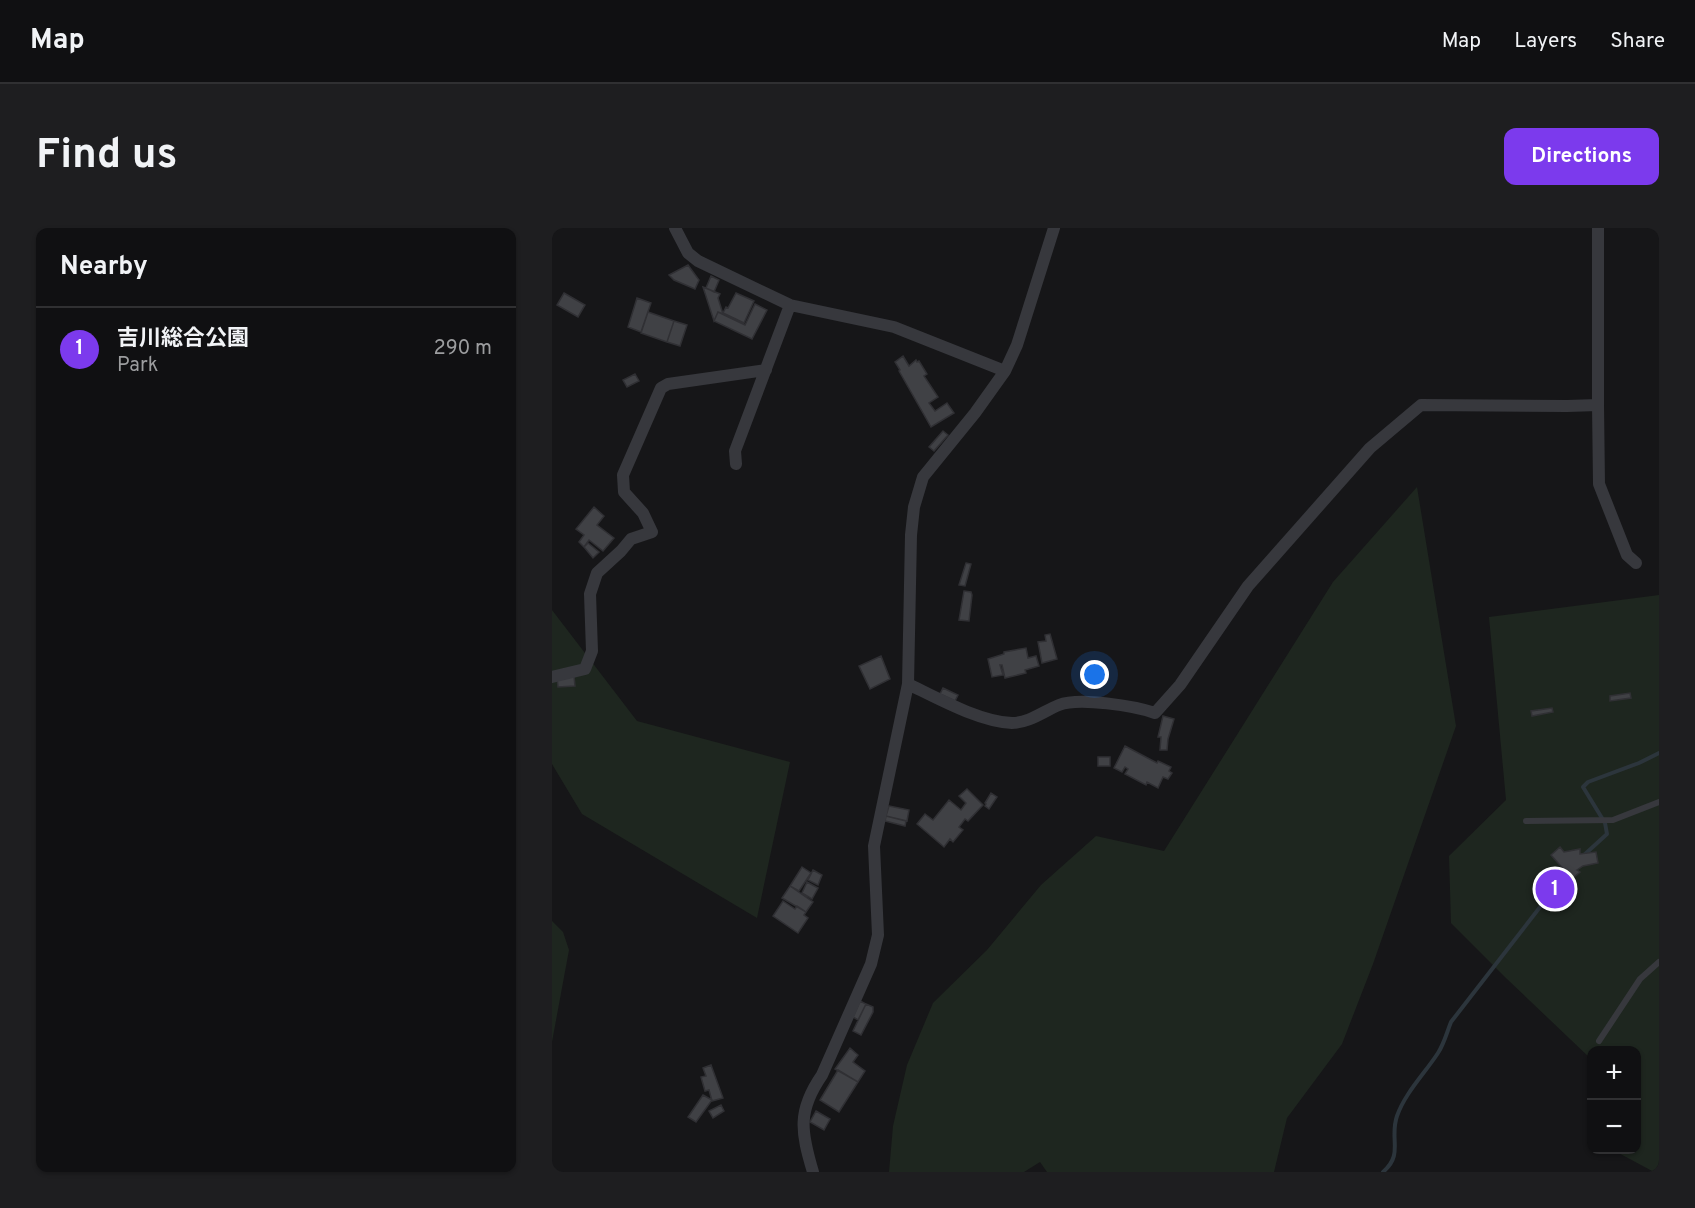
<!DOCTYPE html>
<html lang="en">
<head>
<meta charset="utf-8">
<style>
  body { margin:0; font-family:Overpass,"Noto Sans JP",sans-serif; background:#1e1e20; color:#f1f3f6 }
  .controls { position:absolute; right:18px; bottom:18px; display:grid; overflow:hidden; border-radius:12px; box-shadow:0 2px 4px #0004 }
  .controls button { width:54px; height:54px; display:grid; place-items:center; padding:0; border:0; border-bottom:2px solid #303032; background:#101012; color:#f1f3f6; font:30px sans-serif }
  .you { position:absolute; left:543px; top:447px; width:21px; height:21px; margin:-15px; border:4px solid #fff; border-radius:50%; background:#1a73e8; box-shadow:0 0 0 9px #1a73e833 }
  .badge { display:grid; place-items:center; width:39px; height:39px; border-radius:50%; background:#7c3aed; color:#fff; font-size:20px; font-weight:700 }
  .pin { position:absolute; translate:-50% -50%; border:3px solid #fff; box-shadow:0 2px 6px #0006 }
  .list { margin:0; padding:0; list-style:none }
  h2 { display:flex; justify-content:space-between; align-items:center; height:78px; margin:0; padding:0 24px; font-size:26px }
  h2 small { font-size:20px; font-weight:400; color:#9c9d9f }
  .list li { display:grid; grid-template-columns:39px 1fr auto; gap:18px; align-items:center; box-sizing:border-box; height:84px; padding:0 24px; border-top:2px solid #303032 }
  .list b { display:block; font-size:22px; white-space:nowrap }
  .list p { margin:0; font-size:20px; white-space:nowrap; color:#9c9d9f }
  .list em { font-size:20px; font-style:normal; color:#9c9d9f }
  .map { position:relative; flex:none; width:1107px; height:944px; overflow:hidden; border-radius:12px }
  header { display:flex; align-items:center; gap:36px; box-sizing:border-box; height:84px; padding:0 30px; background:#101012; border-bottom:2px solid #303032 }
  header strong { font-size:28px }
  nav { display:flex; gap:33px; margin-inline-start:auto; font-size:21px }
  .intro { display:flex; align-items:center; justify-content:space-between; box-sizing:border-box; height:144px; padding:0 36px }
  h1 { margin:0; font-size:42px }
  .button { padding:15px 27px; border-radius:12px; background:#7c3aed; color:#fff; font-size:21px; font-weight:700 }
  main { display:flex; gap:36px; padding:0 36px }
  aside { flex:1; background:#101012; border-radius:12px; box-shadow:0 2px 4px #0004 }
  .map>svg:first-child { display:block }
  .green { fill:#1e261f }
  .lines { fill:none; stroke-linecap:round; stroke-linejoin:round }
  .stream { stroke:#2c353c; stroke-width:4 }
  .building { fill:#404145; stroke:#303034; stroke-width:1.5 }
  .service { stroke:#37383d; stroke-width:6 }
  .minor { stroke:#37383d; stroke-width:12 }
</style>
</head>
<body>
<header>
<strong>Map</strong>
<nav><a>Map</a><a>Layers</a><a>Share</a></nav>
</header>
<div class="intro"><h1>Find us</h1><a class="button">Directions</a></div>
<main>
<aside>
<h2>Nearby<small></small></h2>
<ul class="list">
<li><span class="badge">1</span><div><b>吉川総合公園</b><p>Park</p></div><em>290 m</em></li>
</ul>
</aside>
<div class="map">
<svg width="1107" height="944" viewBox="0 0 1107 944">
  <rect width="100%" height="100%" fill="#161618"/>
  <path class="green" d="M865,259L904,498L821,736L790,816L735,890L722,944H495L488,934L472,944H337L341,898L355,837L381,775L435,722L489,657L544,608L612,623L781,354Z
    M1107,367V944H1102L1061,922H1084V822H1040L1039,831L955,751L899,695L897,628L954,572L937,389Z
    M0,382L85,493L238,534L205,690L30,586L0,536Z
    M0,693L11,704L17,722L0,814Z"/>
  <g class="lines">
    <path class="stream" d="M1032,627L1055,606L1053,595L1031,559L1036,554L1087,535L1107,525
      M831,944C852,926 837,911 845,888C853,865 873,845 886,825C892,816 895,804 899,794L1016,643"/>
  </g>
  <path class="building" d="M136,37L147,52L143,61L122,52L117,47Z
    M159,48L167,52L162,64L154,60Z
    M151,59L168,66L166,70L171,86L166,84L162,93Z
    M12,65L33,77L26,89L5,77Z
    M184,65L202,73L192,95L171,85L174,79L176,80Z
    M85,70L99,75L89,104L76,99Z
    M203,76L215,82L200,111L162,93L166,84L193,97Z
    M96,84L122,93L115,114L89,105Z
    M122,93L135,97L128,118L115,114Z
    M351,128L357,138L364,132L365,134L367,133L375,146L372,148L386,169L377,175L383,183L395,175L402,185L379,199L347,143L348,142L343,134Z
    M83,146L87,153L75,159L71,152Z
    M391,203L396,207L382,223L377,219Z
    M42,279L52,288L45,297L62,310L51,323L37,312L32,319L27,314L32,307L24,301Z
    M36,315L47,324L41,330L32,319Z
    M414,335L419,336L413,358L407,357Z
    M412,363L419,364L420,367L417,393L407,392Z
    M498,406L505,431L490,435L486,414L494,413L493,407Z
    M474,420L476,430L484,428L487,438L473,442L474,445L453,450L450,437H448L451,447L440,449L436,431L452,426V424Z
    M329,428L338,451L318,461L307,438Z
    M22,448L23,458L6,459L5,449Z
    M391,460L406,467L403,473L388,466Z
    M1078,465L1079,470L1058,473V468Z
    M1000,480L1001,484L980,488L979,483Z
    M611,488L622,491L616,511L615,522H608L609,509H606Z
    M573,518L605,535L606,533L619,539L617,543L620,545L616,551L611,549L606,560L595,554L594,557L573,546L576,541L573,539L570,544L562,540Z
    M546,529H558V538H546Z
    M415,561L431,577L416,593L413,591L407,599L411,602L401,614L398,611L392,619L365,596L373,586L381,592L397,572L409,582L414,575L407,568Z
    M439,565L445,569L437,581L433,578L434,576L433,575Z
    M337,578L357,582L355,593L334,588Z
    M334,588L354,593L353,598L333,593Z
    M1008,619L1012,624L1028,621V626L1044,624L1046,635L1031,638L1025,642L1028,644L1020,651L999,627Z
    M250,639L259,645L247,663L238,658Z
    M261,642L270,647L266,657L256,652Z
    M255,654L266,660L260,671L250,665Z
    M238,658L261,674L254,684L230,670Z
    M231,673L243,681L245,678L254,684L252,687L256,690L246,705L221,688Z
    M308,773L314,776L306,792L301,789Z
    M314,776L321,779V784L309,807L301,803Z
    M298,820L306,827L301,834L313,843L306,854L283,841Z
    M159,837L171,870L160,873L157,862L153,863L149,849L154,848L151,840Z
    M286,842L306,854L287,884L268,872Z
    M151,867L160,872L144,894L136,889Z
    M169,877L172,883L161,890L157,883Z
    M264,883L278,891L272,902L258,894Z"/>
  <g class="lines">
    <path class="service" d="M974,593L1061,592L1107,574
      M1047,813L1088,751L1107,734"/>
    <path class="minor" d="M123,0L136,25L146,33L238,77L342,99L453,143
      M1046,0V177L1047,256L1075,327L1084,335
      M184,236L183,223L238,77
      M0,449L33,441L40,423L38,366L45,345L69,323L79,311L100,304L91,285L72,264L71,247L109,160L116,156L214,142
      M356,456C385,470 428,494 460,495C477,495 492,483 507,477C527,469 583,478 603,485L628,457L696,358L818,220L869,177L1015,178L1046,177
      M261,944C249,904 245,883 270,847L319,736L326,707L322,618L356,456L359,307L362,279L371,249L423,185L453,143L465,117L502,0"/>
  </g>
</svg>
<div class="controls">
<button>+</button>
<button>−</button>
</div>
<div class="you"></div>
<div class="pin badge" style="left:1003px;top:661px">1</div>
</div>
</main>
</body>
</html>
